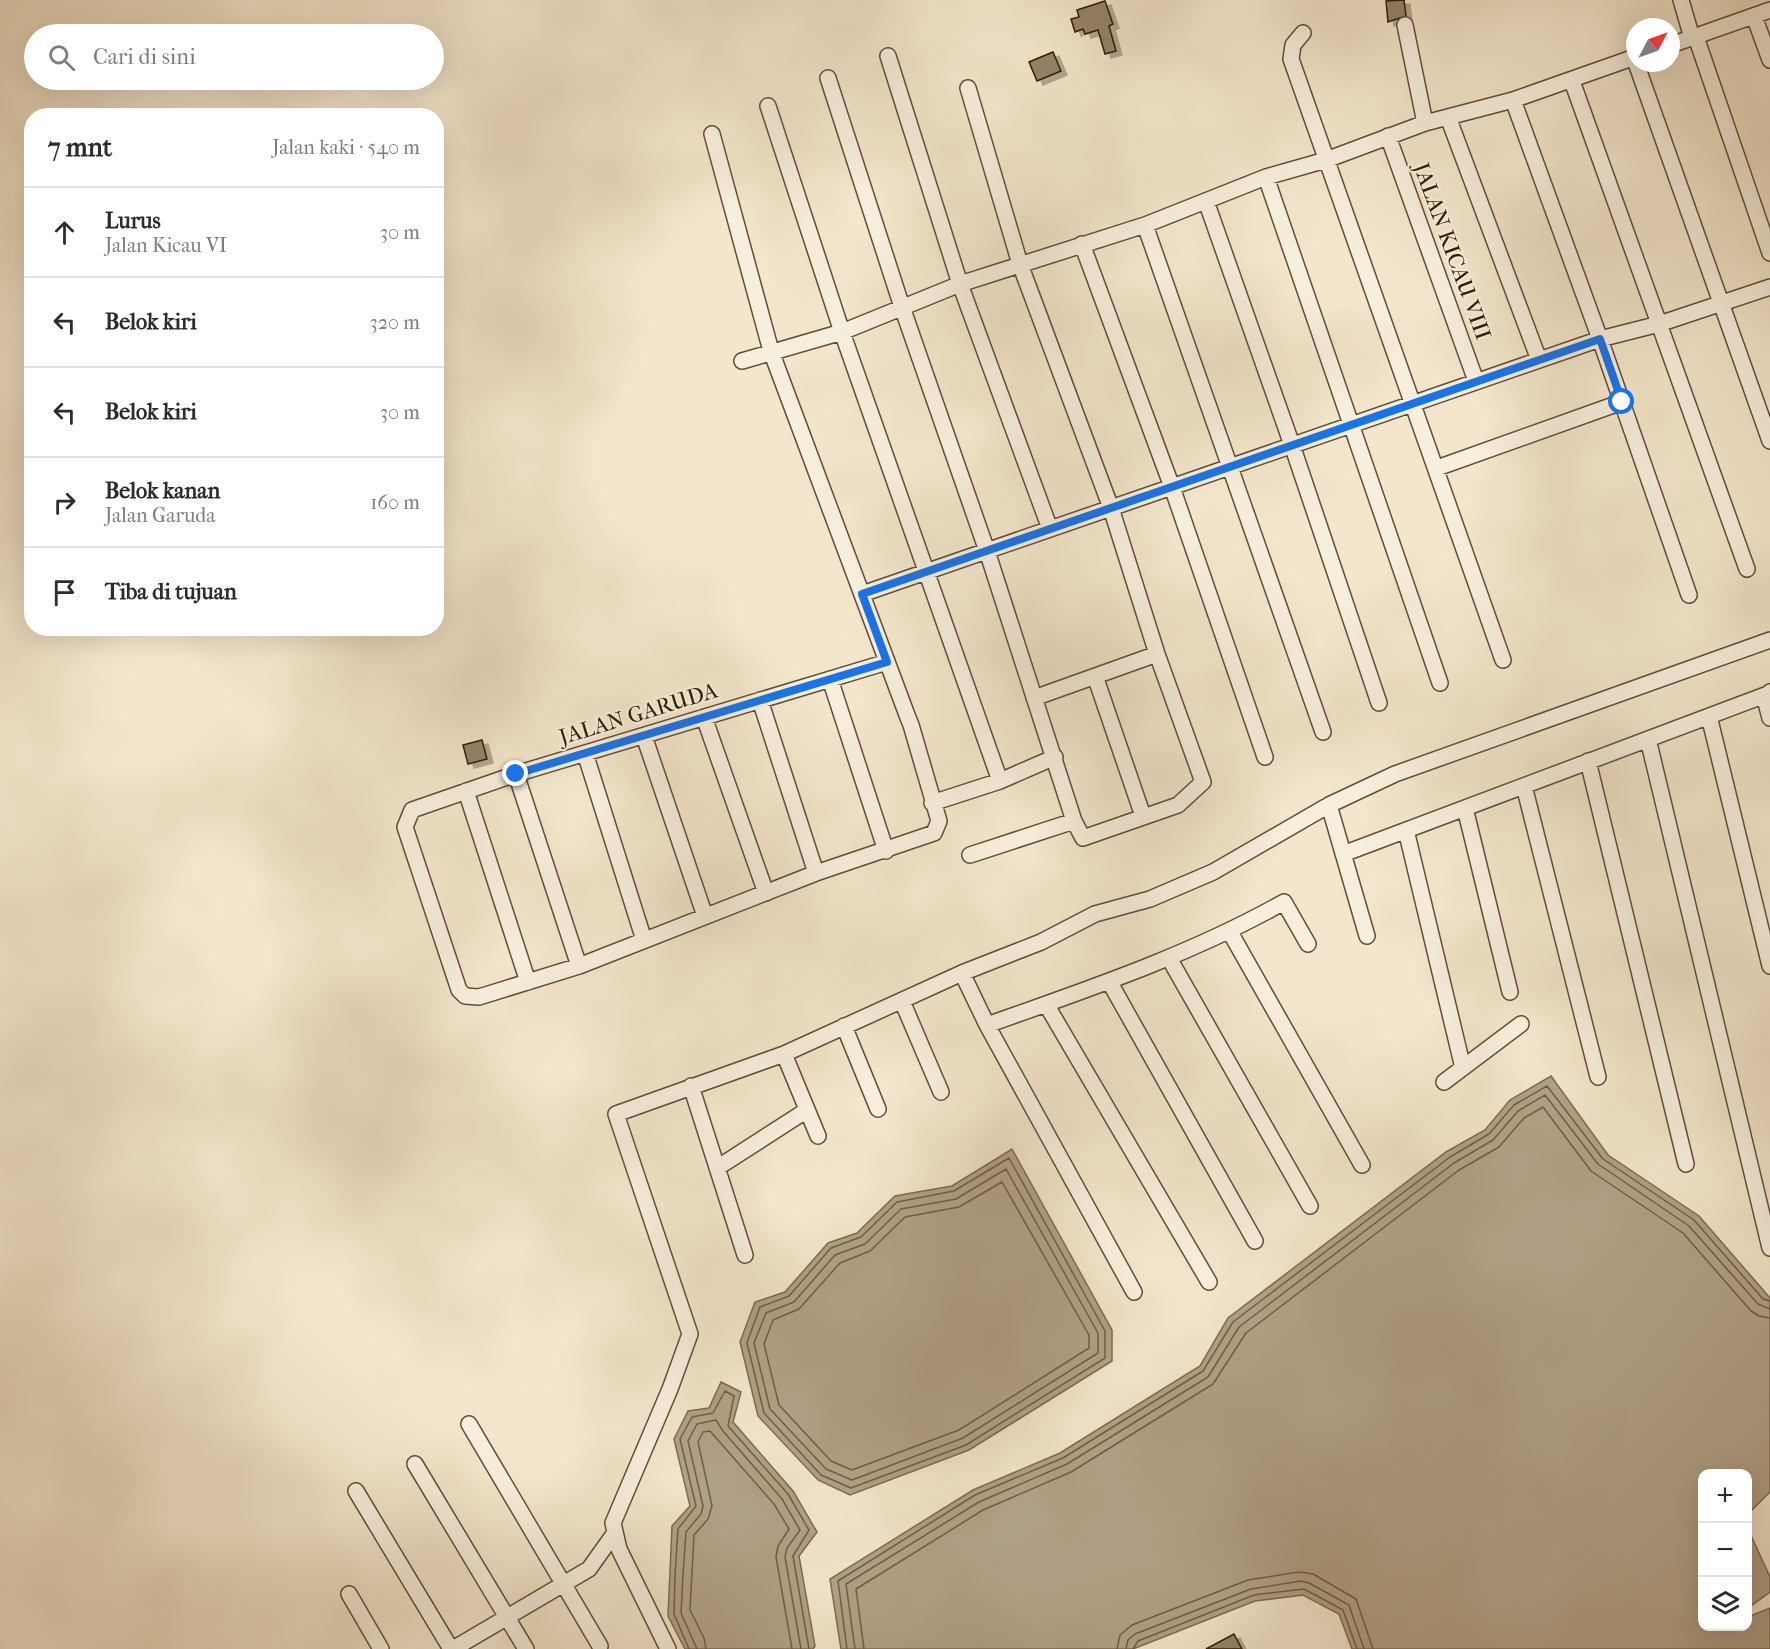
<!DOCTYPE html>
<html lang="id">
<head>
<meta charset="utf-8">
<style>
  body { margin:0; font-family:"IM FELL French Canon",serif; background:#f2f2f3; color:#2b2b33 }
  .controls { position:absolute; right:18px; bottom:18px; display:grid; overflow:hidden; border-radius:12px; box-shadow:0 6px 24px #0002 }
  .controls button { width:54px; height:54px; display:grid; place-items:center; padding:0; border:0; border-bottom:2px solid #e1e1e2; background:#fff; color:#2b2b33; font:30px sans-serif }
  .compass { position:absolute; left:1626px; top:18px; width:54px; height:54px; border-radius:50%; background:#fff; box-shadow:0 6px 24px #0002; rotate:49deg }
  .stop { position:absolute; width:18px; height:18px; margin:-14px; border:4px solid #1a73e8; border-radius:50%; background:#fff }
  .stop.end { background:#1a73e8; border-color:#fff; box-shadow:0 2px 6px #0008 }
  .list { margin:0; padding:0; list-style:none }
  h2 { display:flex; justify-content:space-between; align-items:center; height:78px; margin:0; padding:0 24px; font-size:26px }
  h2 small { font-size:20px; font-weight:400; color:#7c7c81 }
  .list li { display:grid; grid-template-columns:39px 1fr auto; gap:18px; align-items:center; box-sizing:border-box; height:90px; padding:0 24px; border-top:2px solid #e1e1e2 }
  .list b { display:block; font-size:22px; white-space:nowrap }
  .list p { margin:0; font-size:20px; white-space:nowrap; color:#7c7c81 }
  .list em { font-size:20px; font-style:normal; color:#7c7c81 }
  .icon { flex:none; width:33px; height:33px; fill:none; stroke:currentColor; stroke-width:2; stroke-linecap:round; stroke-linejoin:round }
  .map { position:relative; flex:none; width:1770px; height:1649px; overflow:hidden }
  .search { position:absolute; background:#fff; box-shadow:0 6px 24px #0002; left:24px; top:24px; width:420px; height:66px; display:flex; align-items:center; gap:15px; box-sizing:border-box; padding:0 21px; border-radius:33px; color:#7c7c81; font-size:22px }
  .panel { position:absolute; background:#fff; box-shadow:0 6px 24px #0002; left:24px; top:108px; width:420px; height:528px; border-radius:24px }
  .map>svg:first-child { display:block }
  .water { fill:#b1a187; stroke:#7d6b51; stroke-width:1.5 }
  .lines { fill:none; stroke-linecap:round; stroke-linejoin:round }
  .shore { stroke:#705e44; stroke-width:1.5 }
  .building { fill:#95856a; stroke:#301b00; stroke-width:1.5; filter:url(#shadow) }
  .minor-casing { stroke:#614e33; stroke-width:18 }
  .minor { stroke:#f7efde; stroke-width:15 }
  .route { stroke:#1a73e8; stroke-width:8 }
  .labels { text-anchor:middle; stroke-width:4.5; stroke-linejoin:round; paint-order:stroke }
  .street-label { font-size:22px; fill:#301b00; stroke:#f7efde }
</style>
</head>
<body>
<div class="map">
<svg width="1770" height="1649" viewBox="0 0 1770 1649">
  <defs>
    <filter id="shadow"><feDropShadow dx="6" dy="4" stdDeviation="0" flood-color="#0004"/></filter>
  </defs>
  <rect width="100%" height="100%" fill="#f3e6cc"/>
  <filter id="stains"><feTurbulence type="fractalNoise" baseFrequency=".00333" numOctaves="4"/><feColorMatrix values="0 0 0 0 .2 0 0 0 0 .09 0 0 0 0 .02 0 0 0 .5 -.17"/></filter>
  <radialGradient id="worn" r=".72"><stop offset=".6" stop-color="#630" stop-opacity="0"/><stop offset="1" stop-color="#630" stop-opacity=".3"/></radialGradient>
  <path class="water" d="M1551,1076L1608,1155L1699,1216L1770,1298V1492L1748,1514V1474H1702V1626H1748V1617L1770,1608V1649H1352L1339,1614L1303,1595L1255,1601L1133,1649H841L830,1579L973,1490L1060,1453L1200,1366L1228,1318L1446,1152L1485,1130L1510,1100Z
    M1012,1149L1112,1330V1361L969,1450L850,1495L818,1480L758,1416L740,1342L755,1302L785,1292L828,1243L857,1233L895,1196L952,1186Z
    M721,1382L741,1392L733,1422L793,1491L817,1532L799,1556L815,1646L813,1649H685L668,1616L672,1526L690,1506L674,1439L688,1411L709,1408Z
    M1748,1529L1770,1577V1592L1748,1608Z"/>
  <g class="lines">
    <path class="shore" d="M1009,1158L1105,1331V1358L966,1445L851,1488L821,1475L764,1413L747,1343L760,1307L789,1296L831,1248L861,1237L897,1202L954,1191Z
      M1006,1169L1098,1333V1353L963,1438L852,1480L826,1469L770,1409L754,1343L766,1313L794,1302L835,1255L865,1244L901,1209L956,1199Z
      M1002,1182L1089,1335V1348L959,1430L852,1470L831,1461L779,1405L764,1344L773,1320L799,1309L840,1263L870,1251L905,1217L959,1207Z
      M689,1649L674,1614L675,1575L678,1529L696,1506L680,1439L692,1417L713,1413L725,1391L734,1396L728,1426L788,1494L809,1530L793,1556L809,1649
      M697,1649L681,1613L683,1575L686,1532L701,1514L703,1506L688,1441L697,1424L716,1420L723,1431L782,1499L800,1530L787,1548L785,1557L801,1649
      M706,1649L704,1638L690,1610L694,1535L708,1519L712,1506L698,1442L703,1432L710,1431L774,1504L789,1529L778,1546L776,1557L792,1649
      M847,1649L838,1581L975,1495L1063,1458L1203,1371L1233,1322L1450,1157L1489,1134L1514,1105L1547,1086L1603,1159L1694,1220L1763,1299L1770,1301
      M855,1649L846,1584L979,1502L1067,1464L1208,1377L1239,1327L1454,1163L1493,1140L1518,1111L1545,1095L1598,1164L1689,1226L1758,1304L1770,1309
      M864,1649L856,1589L983,1510L1071,1472L1213,1384L1246,1333L1459,1170L1499,1147L1524,1118L1543,1107L1591,1171L1683,1233L1751,1311L1759,1316L1770,1318
      M1117,1649L1120,1635L1132,1625L1248,1580L1299,1572L1313,1574L1356,1599L1373,1649
      M1126,1649L1128,1640L1135,1634L1251,1589L1301,1581L1309,1583L1349,1605L1364,1649
      M1133,1649L1138,1641L1254,1595L1304,1589L1343,1610L1357,1649"/>
  </g>
  <path class="building" d="M1404,0L1406,16L1388,22L1386,1Z
    M1105,1L1113,24L1109,26L1116,51L1105,54L1098,30L1085,34L1083,29L1075,32L1071,19L1079,17L1077,10Z
    M1053,52L1061,71L1037,81L1029,62Z
    M482,740L487,759L468,764L463,745Z
    M1234,1634L1242,1649H1206Z"/>
  <g class="lines">
    <g class="minor-casing">
      <path id="minor" d="M1681,0L1692,38
        M1754,16L1770,60
        M1405,25L1425,123
        M1303,33L1293,45L1291,59L1503,660
        M1696,37L1770,253
        M1671,45L1770,10
        M888,56L960,284L1050,529
        M1636,63L1770,441
        M828,78L902,307L987,551L1074,821L1083,838L1178,805L1203,782L1157,654L1111,508L1020,264L968,88
        M1572,81L1747,569
        M1513,100L1600,339L1689,595
        M768,106L842,332L1000,781
        M1448,117L1539,360
        M712,134L771,351L907,715L911,725L939,821L934,833L816,873L579,966L479,997L465,996L459,990L405,827L412,810L516,774L887,662
        M1388,136L1476,381
        M1266,177L1440,683
        M1206,201L1292,445L1379,703
        M1145,225L1323,732
        M1082,244L1172,487L1265,757
        M742,361L842,332L960,284L1145,225L1266,177L1326,160L1425,123L1513,100L1635,57
        M1437,468L1622,402
        M862,594L1600,339L1659,324L1770,287
        M1095,676L1143,816
        M830,679L886,851
        M1770,692L1765,699L1770,718
        M1034,698L1157,654
        M760,700L816,873
        M1709,716L1770,966
        M704,717L766,893
        M644,736L705,916
        M1648,739L1770,1248
        M585,753L644,940
        M1588,761L1686,1164
        M516,774L579,966
        M1524,786L1598,1077
        M466,791L528,982
        M932,803L1000,781L1055,757
        M1329,805L1367,936
        M1465,808L1510,992
        M1406,830L1463,1068
        M1343,854L1768,694
        M970,855L1074,821
        M1230,932L1362,1165
        M1169,958L1310,1206
        M962,973L987,1025L1134,1292
        M1109,981L1255,1241
        M902,1001L941,1092
        M1046,1004L1209,1282
        M987,1025C1088,989 1190,955 1284,902L1308,944
        M844,1026L878,1109
        M784,1054L818,1136
        M1444,1082L1521,1024
        M691,1086L745,1255
        M717,1168L807,1110
        M469,1424L600,1646
        M415,1464L526,1649
        M356,1491L451,1649
        M349,1594L381,1649
        M453,1649L589,1569L614,1534
        M668,1649L619,1549L613,1523L670,1389L690,1334L616,1114L784,1054L962,973L1041,942L1095,914L1150,899L1213,872L1329,805L1395,774L1770,640"/>
    </g>
    <use href="#minor" class="minor"/>
  </g>
  <g class="lines">
    <path class="route" d="M516,774L887,662L862,594L1600,339L1622,402"/>
  </g>
  <g class="labels">
    <g class="street-label">
      <text transform="translate(1453 251) rotate(70)" y="8">JALAN KICAU VIII</text>
      <text transform="translate(638 713) rotate(-17)" y="8">JALAN GARUDA</text>
    </g>
  </g>
  <rect width="100%" height="100%" filter="url(#stains)"/>
  <rect width="100%" height="100%" fill="url(#worn)"/>
</svg>
<div class="controls">
<button>+</button>
<button>−</button>
<button><svg class="icon" aria-label="layers" viewBox="0 0 24 24"><path d="M12 4l9 5-9 5-9-5zM3 14l9 5 9-5"/></svg></button>
</div>
<svg class="compass" viewBox="-18 -18 36 36"><path d="M0-13l5 13h-10z" fill="#e53935"/><path d="M0 13l5-13h-10z" fill="#7c7c81"/></svg>
<div class="stop" style="left:1622px;top:402px"></div>
<div class="stop end" style="left:516px;top:774px"></div>
<div class="search"><svg class="icon" aria-label="search" viewBox="0 0 24 24"><circle cx="10" cy="10" r="6"/><path d="M15 15l6 6"/></svg>Cari di sini</div>
<section class="panel">
<h2>7 mnt<small>Jalan kaki · 540 m</small></h2>
<ul class="list">
<li><svg class="icon" aria-label="ahead" viewBox="0 0 24 24"><path d="M12 20V5M6 11l6-6 6 6"/></svg><div><b>Lurus</b><p>Jalan Kicau VI</p></div><em>30 m</em></li>
<li><svg class="icon" aria-label="left" viewBox="0 0 24 24"><path d="M17 20v-9H6M10 6l-5 5 5 5"/></svg><div><b>Belok kiri</b></div><em>320 m</em></li>
<li><svg class="icon" aria-label="left" viewBox="0 0 24 24"><path d="M17 20v-9H6M10 6l-5 5 5 5"/></svg><div><b>Belok kiri</b></div><em>30 m</em></li>
<li><svg class="icon" aria-label="right" viewBox="0 0 24 24"><path d="M7 20v-9h11M14 6l5 5-5 5"/></svg><div><b>Belok kanan</b><p>Jalan Garuda</p></div><em>160 m</em></li>
<li><svg class="icon" aria-label="arrive" viewBox="0 0 24 24"><path d="M6 21V4h12l-3 4 3 4H6"/></svg><div><b>Tiba di tujuan</b></div></li>
</ul>
</section>
</div>
</body>
</html>
